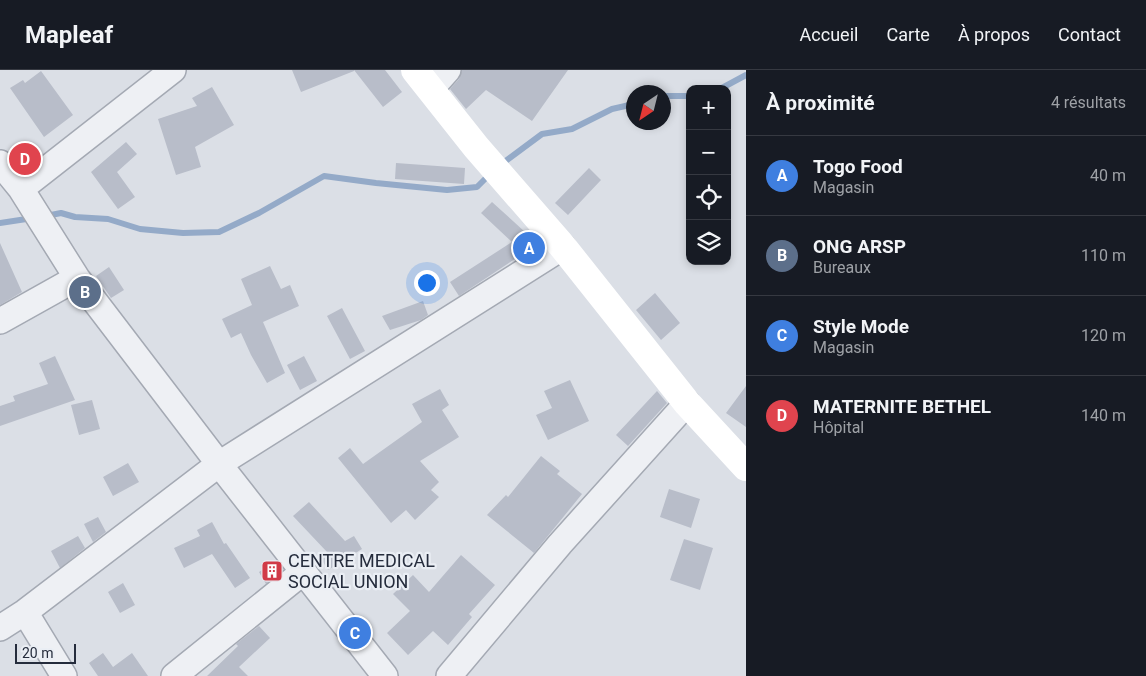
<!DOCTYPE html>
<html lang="fr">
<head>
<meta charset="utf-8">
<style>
  body { margin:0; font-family:Roboto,sans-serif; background:#20242c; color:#f1f3f6 }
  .controls { position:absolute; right:15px; top:15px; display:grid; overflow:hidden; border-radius:10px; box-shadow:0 2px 8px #0003 }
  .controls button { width:45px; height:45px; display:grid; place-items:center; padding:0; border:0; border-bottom:1px solid #363941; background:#171b24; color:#f1f3f6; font:25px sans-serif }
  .compass { position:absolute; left:626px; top:15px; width:45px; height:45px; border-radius:50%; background:#171b24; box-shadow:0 2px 8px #0003; rotate:215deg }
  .scale { position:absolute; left:15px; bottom:12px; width:61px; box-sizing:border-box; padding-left:5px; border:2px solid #252c3c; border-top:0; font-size:14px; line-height:18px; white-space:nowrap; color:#252c3c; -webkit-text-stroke:4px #eaeef4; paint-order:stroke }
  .you { position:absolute; left:426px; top:212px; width:18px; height:18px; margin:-12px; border:4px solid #fff; border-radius:50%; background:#1a73e8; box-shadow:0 0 0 8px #1a73e833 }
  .badge { display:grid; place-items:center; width:32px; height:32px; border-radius:50%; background:#d13a47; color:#fff; font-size:16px; font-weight:700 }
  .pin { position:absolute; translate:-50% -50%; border:2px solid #fff; box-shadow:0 1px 5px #0006 }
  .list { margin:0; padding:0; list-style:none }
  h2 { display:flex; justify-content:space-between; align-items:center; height:65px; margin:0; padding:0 20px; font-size:21px }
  h2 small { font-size:16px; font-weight:400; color:#9ea1a6 }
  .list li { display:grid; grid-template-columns:32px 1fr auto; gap:15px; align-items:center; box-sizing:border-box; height:80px; padding:0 20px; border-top:1px solid #363941 }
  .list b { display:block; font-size:19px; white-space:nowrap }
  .list p { margin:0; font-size:16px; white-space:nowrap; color:#9ea1a6 }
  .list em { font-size:16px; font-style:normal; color:#9ea1a6 }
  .icon { flex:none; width:28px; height:28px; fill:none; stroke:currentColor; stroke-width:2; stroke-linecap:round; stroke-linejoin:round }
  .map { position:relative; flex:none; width:746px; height:606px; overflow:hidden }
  header { display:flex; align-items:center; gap:30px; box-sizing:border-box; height:70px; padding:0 25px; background:#171b24; border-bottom:1px solid #363941 }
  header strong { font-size:24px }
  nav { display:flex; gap:28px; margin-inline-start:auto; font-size:18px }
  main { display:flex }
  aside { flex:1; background:#171b24 }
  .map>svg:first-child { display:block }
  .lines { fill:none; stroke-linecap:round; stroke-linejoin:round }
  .stream { stroke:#94aac8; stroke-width:6 }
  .building { fill:#b8bdc9 }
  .street-casing { stroke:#a4a9b3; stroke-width:28 }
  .street { stroke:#eef0f4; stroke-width:25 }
  .secondary { stroke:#fff; stroke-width:28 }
  .labels { text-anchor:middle; stroke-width:4.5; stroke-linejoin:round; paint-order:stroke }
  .poi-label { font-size:18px; fill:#252c3c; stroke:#eaeef4; text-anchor:start }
</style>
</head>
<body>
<header>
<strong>Mapleaf</strong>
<nav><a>Accueil</a><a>Carte</a><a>À propos</a><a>Contact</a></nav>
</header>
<main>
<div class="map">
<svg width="746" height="606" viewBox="0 0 746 606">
  <rect width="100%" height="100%" fill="#dbdfe6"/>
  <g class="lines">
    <path class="stream" d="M720,19L746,5
      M664,26H690
      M499,96L542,64L572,59L612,39L634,34
      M46,146L61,143L75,147L108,149L140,159L183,163L219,162L259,143L324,106L376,113L447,120L477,117L490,104
      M0,153L33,148"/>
  </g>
  <path class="building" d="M292,0H354V1L301,22Z
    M354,0H385L402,22L383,37Z
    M462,0H568L532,51L486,20L466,39L450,19L459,9Z
    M41,1L73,45L44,67L10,18L23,10L25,13Z
    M212,17L234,55L195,77L201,97L176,105L158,49L197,36L192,28Z
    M126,72L137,84L117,102L135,127L118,139L91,102Z
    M396,93L465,98L464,114L395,109Z
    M589,98L601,110L568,145L555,133Z
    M492,132L525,162L535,178L524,183L459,226L450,212L512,172L481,143Z
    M0,173L22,222L0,235Z
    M270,196L281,219L290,215L299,236L263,252L285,303L267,313L251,285L241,263L231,268L222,249L252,235L241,209Z
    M109,197L124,220L111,228L96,206Z
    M655,223L680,253L661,270L636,240Z
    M423,231L428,245L421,250L390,260L382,246Z
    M342,238L365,281L350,289L327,246Z
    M55,286L75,330L0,356V336L15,331L13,326L48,314L39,293Z
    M304,286L317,311L300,320L287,295Z
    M570,310L589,351L548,370L536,345L552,338L544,321Z
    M746,316V357L726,343Z
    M440,319L449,335L442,340L459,367L420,391L439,412L431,420L439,427L415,450L406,440L391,453L338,388L350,378L363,394L422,352L412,334Z
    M657,321L667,333L628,376L616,365Z
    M92,330L100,359L79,365L71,335Z
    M541,386L560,401L557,404L582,424L534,483L487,445L506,425L508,427Z
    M128,393L139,412L113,426L103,407Z
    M669,419L700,429L691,458L660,447Z
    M309,432L345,471L354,466L362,479L328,500L320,487L327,482L293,446Z
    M98,447L106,462L93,472L84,454Z
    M212,452L224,474L226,473L250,508L235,518L212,484L184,498L174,478L200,466L197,460Z
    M78,466L85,478L60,498L51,481Z
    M684,469L713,478L700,520L670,510Z
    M461,485L495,515L469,544L472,547L448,575L433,561L408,585L387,563L410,541L393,524L413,505L429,522Z
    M276,491L283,499L266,514L259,502Z
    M123,513L135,535L120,543L108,522Z
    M259,556L270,568L239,597L248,606H207L238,576L236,574Z
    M103,583L113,597L132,583L148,606H98L89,593Z"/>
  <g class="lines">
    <g class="street-casing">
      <path id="street" d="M431,19L448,0
        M0,93L21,119L77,208L219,394L385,606
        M21,119L173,0
        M0,251L77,208
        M25,542L64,606
        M0,558L25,542L219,394L563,177
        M174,606L303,502
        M449,606L560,474L687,333"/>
    </g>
    <use href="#street" class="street"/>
    <path class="secondary" d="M415,0L476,77L563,177L687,333L746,397"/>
  </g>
  <defs>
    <g id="building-square" transform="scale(1.125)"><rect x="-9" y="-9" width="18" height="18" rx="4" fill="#d13a47" stroke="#eaeef4"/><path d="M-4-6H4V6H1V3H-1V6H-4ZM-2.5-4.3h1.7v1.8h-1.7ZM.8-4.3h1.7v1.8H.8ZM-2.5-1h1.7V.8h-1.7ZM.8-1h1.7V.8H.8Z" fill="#fff"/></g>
  </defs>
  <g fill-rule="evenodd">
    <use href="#building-square" x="272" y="501"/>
  </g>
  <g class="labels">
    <g class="poi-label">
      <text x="288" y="497">CENTRE MEDICAL<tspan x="288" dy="21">SOCIAL UNION</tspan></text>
    </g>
  </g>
</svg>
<div class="controls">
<button>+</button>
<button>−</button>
<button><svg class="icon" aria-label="locate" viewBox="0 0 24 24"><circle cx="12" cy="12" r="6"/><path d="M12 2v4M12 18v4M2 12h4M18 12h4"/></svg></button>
<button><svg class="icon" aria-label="layers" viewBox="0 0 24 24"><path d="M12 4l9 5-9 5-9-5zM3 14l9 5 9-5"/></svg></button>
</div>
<svg class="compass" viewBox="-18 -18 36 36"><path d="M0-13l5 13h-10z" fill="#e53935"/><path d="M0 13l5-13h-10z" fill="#9ea1a6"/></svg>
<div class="scale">20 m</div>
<div class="you"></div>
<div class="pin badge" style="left:529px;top:178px;background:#3f7fe0">A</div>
<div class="pin badge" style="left:85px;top:222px;background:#5c6f8a">B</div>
<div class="pin badge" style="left:355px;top:563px;background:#3f7fe0">C</div>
<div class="pin badge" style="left:25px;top:89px;background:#e0444e">D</div>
</div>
<aside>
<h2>À proximité<small>4 résultats</small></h2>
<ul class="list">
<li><span class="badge" style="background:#3f7fe0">A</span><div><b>Togo Food</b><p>Magasin</p></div><em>40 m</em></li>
<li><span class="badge" style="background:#5c6f8a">B</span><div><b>ONG ARSP</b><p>Bureaux</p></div><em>110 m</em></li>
<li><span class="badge" style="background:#3f7fe0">C</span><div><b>Style Mode</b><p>Magasin</p></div><em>120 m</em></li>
<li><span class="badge" style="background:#e0444e">D</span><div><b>MATERNITE BETHEL</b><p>Hôpital</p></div><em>140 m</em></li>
</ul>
</aside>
</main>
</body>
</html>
